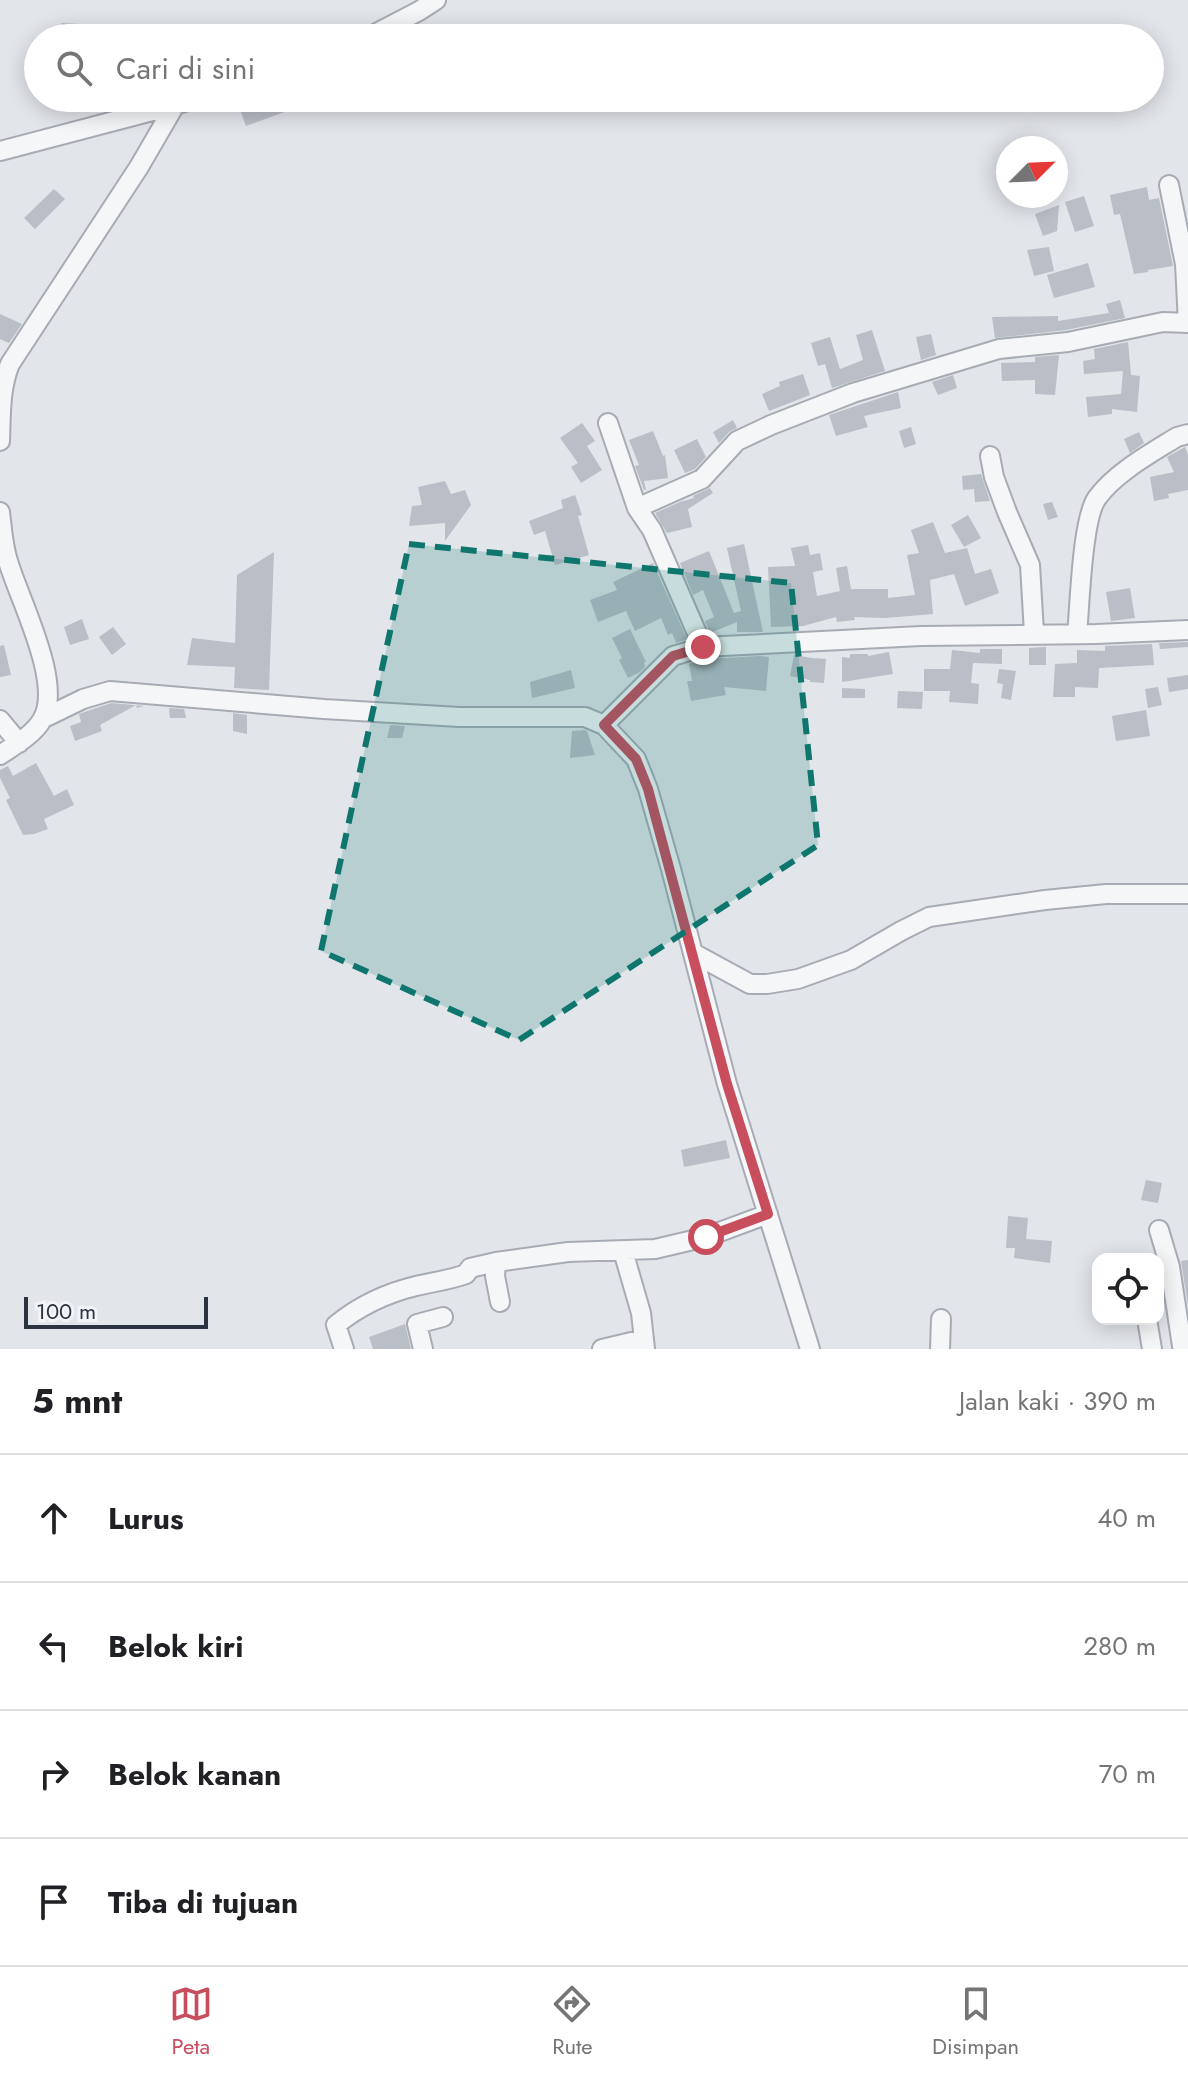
<!DOCTYPE html>
<html lang="id">
<head>
<meta charset="utf-8">
<style>
  body { margin:0; font-family:Jost,sans-serif; background:#f6f6f6; color:#202124 }
  .controls { position:absolute; right:24px; bottom:24px; display:grid; overflow:hidden; border-radius:16px; box-shadow:0 4px 20px #0003 }
  .controls button { width:72px; height:72px; display:grid; place-items:center; padding:0; border:0; border-bottom:2px solid #e0e0e0; background:#fff; color:#202124; font:40px sans-serif }
  .compass { position:absolute; left:996px; top:136px; width:72px; height:72px; border-radius:50%; background:#fff; box-shadow:0 4px 20px #0003; rotate:66deg }
  .scale { position:absolute; left:24px; bottom:20px; width:184px; box-sizing:border-box; padding-left:8px; border:4px solid #2b3341; border-top:0; font-size:22px; line-height:28px; white-space:nowrap; color:#2b3341; -webkit-text-stroke:6px #f2f4f7; paint-order:stroke }
  .stop { position:absolute; width:24px; height:24px; margin:-18px; border:6px solid #c84e5e; border-radius:50%; background:#fff }
  .stop.end { background:#c84e5e; border-color:#fff; box-shadow:0 2px 8px #0008 }
  .list { margin:0; padding:0; list-style:none }
  h2 { display:flex; justify-content:space-between; align-items:center; height:104px; margin:0; padding:0 32px; font-size:34px }
  h2 small { font-size:26px; font-weight:400; color:#757577 }
  .list li { display:grid; grid-template-columns:52px 1fr auto; gap:24px; align-items:center; box-sizing:border-box; height:128px; padding:0 32px; border-top:2px solid #e0e0e0 }
  .list b { display:block; font-size:30px; white-space:nowrap }
  .list em { font-size:26px; font-style:normal; color:#757577 }
  .icon { flex:none; width:44px; height:44px; fill:none; stroke:currentColor; stroke-width:2; stroke-linecap:round; stroke-linejoin:round }
  .map { position:relative; flex:none; width:1188px; height:1349px; overflow:hidden }
  .search { position:absolute; background:#fff; box-shadow:0 4px 20px #0003; left:24px; right:24px; top:24px; height:88px; display:flex; align-items:center; gap:20px; box-sizing:border-box; padding:0 28px; border-radius:44px; color:#757577; font-size:30px }
  .sheet { height:616px; background:#fff }
  nav { display:flex; justify-content:space-around; align-items:center; box-sizing:border-box; height:112px; border-top:2px solid #e0e0e0; background:#fff; font-size:22px; color:#757577 }
  nav a { display:grid; justify-items:center; gap:4px }
  nav .on { color:#c84e5e }
  .map>svg:first-child { display:block }
  .building { fill:#babec7 }
  .lines { fill:none; stroke-linecap:round; stroke-linejoin:round }
  .minor-casing { stroke:#a7acb4; stroke-width:22 }
  .minor { stroke:#f5f6f8; stroke-width:18 }
  .route { stroke:#c84e5e; stroke-width:10 }
  .marked { fill:#0f766e; fill-opacity:0.2; stroke:#0f766e; stroke-width:6; stroke-dasharray:16 10; stroke-linejoin:round }
</style>
</head>
<body>
<div class="map">
<svg width="1188" height="1349" viewBox="0 0 1188 1349">
  <rect width="100%" height="100%" fill="#e2e5ea"/>
  <path class="building" d="M61,23L98,25L136,35V38H64Z
    M263,98H321V99L246,126L239,107Z
    M1147,187L1149,200L1159,198L1173,266L1148,270V272L1134,274L1120,214L1114,215L1110,195Z
    M54,189L65,199L35,229L24,218Z
    M1084,196L1094,226L1075,232L1065,202Z
    M1059,205L1057,231L1043,236L1035,214Z
    M1049,247L1054,271L1034,276L1027,250Z
    M1088,263L1095,287L1054,298L1047,275Z
    M1120,300L1125,318L1066,330L995,338L992,317L1058,316V321L1109,313L1106,304Z
    M0,314L22,324L9,343L0,339Z
    M872,330L885,371L832,388L825,364L818,366L811,343L830,337L840,369L863,360L856,335Z
    M931,334L936,355L921,360L916,337Z
    M1128,342L1131,375L1140,376L1137,412L1112,409V414L1088,417L1086,397L1121,394L1123,371L1084,374L1083,361L1095,359L1094,349Z
    M1059,355L1055,395L1035,394V380L1002,381L1001,363L1035,362V357Z
    M803,374L810,395L769,411L762,394L780,386L779,382Z
    M953,375L957,388L938,395L932,382Z
    M898,392L901,408L864,416L868,427L836,436L829,415Z
    M733,420L737,428L729,432L719,443L713,432Z
    M582,423L595,441L587,446L602,470L581,483L571,467L578,463L560,438Z
    M911,427L916,444L904,448L899,431Z
    M653,431L663,456L665,455L668,478L644,481L646,490H644L635,466L639,465L629,440Z
    M1139,432L1144,443L1130,453L1124,439Z
    M697,439L706,457L695,469L685,473L674,450Z
    M1185,447L1188,455V490L1168,494L1169,498L1154,501L1150,477L1174,472L1167,457Z
    M981,474L990,501L975,502L974,489L963,490L962,476Z
    M445,481L451,494L465,490L471,505L445,541V523L409,526L412,506L422,505L418,487Z
    M710,488L713,493L688,509L692,527L667,533L655,513L680,502L694,498L693,496Z
    M575,495L582,515L578,516L589,555L555,565L545,531L534,535L529,521L563,508L561,500Z
    M1052,502L1058,517L1048,520L1043,504Z
    M968,515L981,538L964,547L951,525Z
    M933,522L945,553L967,548L975,574L991,569L999,593L965,606L954,574L930,580L933,614L885,618L854,617L855,620L837,622L836,617L803,626L771,627L768,567L795,566L791,548L808,545L810,555L820,553L823,570L813,572L817,596L840,591L836,568L847,566L851,589H888V598L915,595L907,555L919,553L911,530Z
    M744,544L763,632H737V622L710,633L705,621L714,617L703,590L693,595L680,563L709,551L734,613L741,611L727,548Z
    M274,552L269,690L234,688L235,667L187,665L192,638L235,643L237,575Z
    M653,563L687,639L676,643L672,633L668,635L661,618L635,631L626,611L598,622L590,600L617,590L613,582Z
    M1130,588L1135,618L1111,621L1106,592Z
    M82,619L89,639L70,645L64,627Z
    M113,627L126,644L112,655L99,637Z
    M630,629L646,662H644L645,667L640,672L628,678L619,660L622,658L612,638Z
    M1188,642V647L1160,649L1159,643Z
    M1152,644L1154,665L1099,668L1098,688L1075,687V697H1053L1055,664L1077,663V650L1105,651V646Z
    M4,645L11,675L0,677V646Z
    M1046,647V665H1029V648Z
    M980,649H1002V664L973,663L971,683L979,684L978,704L949,702L950,691H924V669H950L952,650L980,653Z
    M889,652L893,674L842,682V657L850,658V654H868V656Z
    M794,655L812,658L826,659L824,683L810,682V680L790,676Z
    M760,656L769,657L766,691L724,687L726,695L691,701L687,681H692L689,664L705,659Z
    M999,669L1016,671L1011,700L1001,698L1003,684L997,683Z
    M571,670L575,688L532,698L530,682Z
    M1188,675V689L1169,692L1167,678Z
    M1158,687L1162,705L1148,708L1145,689Z
    M842,688L865,689V698H842Z
    M898,691L923,692L922,709L897,708Z
    M111,703L144,706L137,708L136,705L100,725L102,731L75,741L70,726L81,722L79,714Z
    M169,708L184,709L186,718H170Z
    M1146,710L1150,736L1116,741L1112,716Z
    M233,713L247,715V734L233,731Z
    M390,725L405,726L402,738H387Z
    M585,730L587,731L595,755L570,758L572,731Z
    M36,763L54,796L67,789L74,805L44,819L48,829L34,834L23,835L6,800L10,798L0,778V770L8,766L13,776Z
    M726,1140L730,1158L684,1167L681,1150Z
    M1146,1180L1162,1183L1158,1203L1141,1200Z
    M1008,1216L1028,1218L1026,1239L1052,1241L1050,1263L1014,1258L1015,1248H1006Z
    M1188,1260V1306L1181,1261Z
    M405,1324L411,1349H373L369,1337Z"/>
  <g class="lines">
    <g class="minor-casing">
      <path id="minor" d="M367,38L419,11L436,0
        M0,151L175,105
        M1169,185L1185,264L1188,323
        M608,423L637,508L652,530L703,647
        M0,441C1,415 0,388 10,364L139,167L175,105L197,98
        M990,456L994,477L1007,512L1030,565L1034,633
        M637,508L702,479L737,441L771,425L853,393L999,349L1068,342L1163,322L1188,323
        M0,512C2,528 3,546 8,561C19,599 64,684 42,720C33,735 15,745 0,755
        M1077,634C1080,604 1082,519 1097,498C1115,473 1151,453 1177,437L1188,434
        M44,718L83,699L110,691L324,709L459,717H585L604,725L636,759L648,789L671,869L727,1084L810,1349
        M0,720L19,743
        M604,725L673,656L703,647L921,636L1096,634L1188,630
        M693,953L750,984H767L798,979L851,960L901,931L929,917L1045,900L1106,894H1188
        M1159,1230L1170,1267L1182,1346
        M623,1251L641,1313L645,1349
        M500,1302L495,1276L496,1262L568,1252L655,1249L706,1237L768,1214
        M1147,1319L1152,1349
        M344,1349L336,1325C359,1306 387,1293 416,1286C433,1282 450,1280 466,1274L470,1268L496,1262
        M423,1349L417,1324L443,1317
        M602,1349L644,1339
        M940,1349L941,1319"/>
    </g>
    <use href="#minor" class="minor"/>
  </g>
  <g class="lines">
    <path class="route" d="M703,647L673,656L604,725L636,759L648,789L727,1084L768,1214L706,1237"/>
  </g>
  <path class="marked" d="M409,544L791,583L818,845L519,1040L321,951Z"/>
</svg>
<div class="controls">
<button><svg class="icon" aria-label="locate" viewBox="0 0 24 24"><circle cx="12" cy="12" r="6"/><path d="M12 2v4M12 18v4M2 12h4M18 12h4"/></svg></button>
</div>
<svg class="compass" viewBox="-18 -18 36 36"><path d="M0-13l5 13h-10z" fill="#e53935"/><path d="M0 13l5-13h-10z" fill="#757577"/></svg>
<div class="scale">100 m</div>
<div class="stop" style="left:706px;top:1237px"></div>
<div class="stop end" style="left:703px;top:647px"></div>
<div class="search"><svg class="icon" aria-label="search" viewBox="0 0 24 24"><circle cx="10" cy="10" r="6"/><path d="M15 15l6 6"/></svg>Cari di sini</div>
</div>
<section class="sheet">
<h2>5 mnt<small>Jalan kaki · 390 m</small></h2>
<ul class="list">
<li><svg class="icon" aria-label="ahead" viewBox="0 0 24 24"><path d="M12 20V5M6 11l6-6 6 6"/></svg><div><b>Lurus</b></div><em>40 m</em></li>
<li><svg class="icon" aria-label="left" viewBox="0 0 24 24"><path d="M17 20v-9H6M10 6l-5 5 5 5"/></svg><div><b>Belok kiri</b></div><em>280 m</em></li>
<li><svg class="icon" aria-label="right" viewBox="0 0 24 24"><path d="M7 20v-9h11M14 6l5 5-5 5"/></svg><div><b>Belok kanan</b></div><em>70 m</em></li>
<li><svg class="icon" aria-label="arrive" viewBox="0 0 24 24"><path d="M6 21V4h12l-3 4 3 4H6"/></svg><div><b>Tiba di tujuan</b></div></li>
</ul>
</section>
<nav>
<a class="on"><svg class="icon" aria-label="map" viewBox="0 0 24 24"><path d="M3 6l6-2 6 2 6-2v14l-6 2-6-2-6 2zM9 4v14M15 6v14"/></svg>Peta</a>
<a><svg class="icon" aria-label="directions" viewBox="0 0 24 24"><path d="M12 3l9 9-9 9-9-9zM9 14v-3h6M13 9l2 2-2 2"/></svg>Rute</a>
<a><svg class="icon" aria-label="saved" viewBox="0 0 24 24"><path d="M7 4h10v16l-5-4-5 4z"/></svg>Disimpan</a>
</nav>
</body>
</html>
